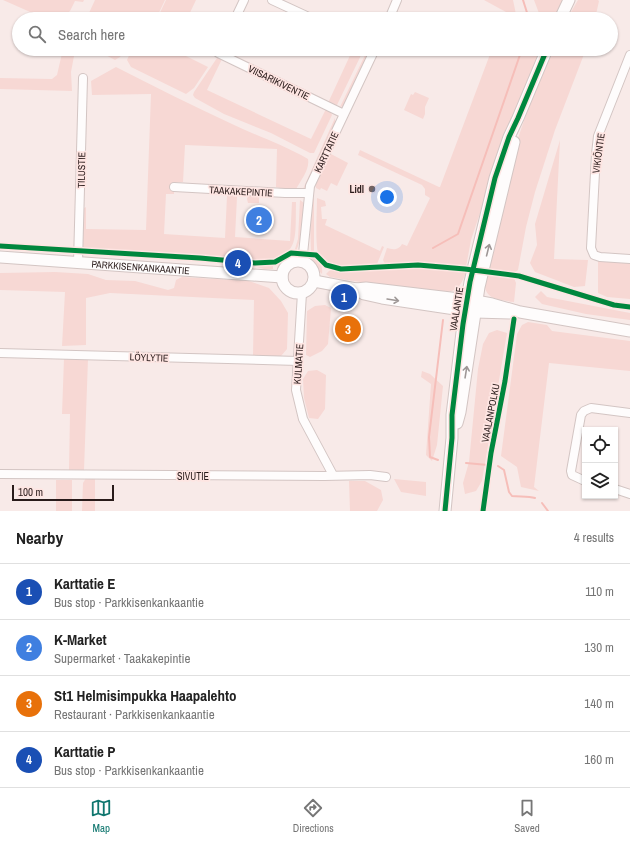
<!DOCTYPE html>
<html lang="en">
<head>
<meta charset="utf-8">
<style>
  body { margin:0; font-family:"Archivo Narrow",sans-serif; background:#f6f6f6; color:#222 }
  .controls { position:absolute; right:12px; bottom:12px; display:grid; overflow:hidden; border-radius:0px; box-shadow:0 1px 3px #0004 }
  .controls button { width:36px; height:36px; display:grid; place-items:center; padding:0; border:0; border-bottom:1px solid #e0e0e0; background:#fff; color:#222; font:20px sans-serif }
  .scale { position:absolute; left:12px; bottom:10px; width:102px; box-sizing:border-box; padding-left:4px; border:2px solid #291b1a; border-top:0; font-size:11px; line-height:14px; white-space:nowrap; color:#291b1a; -webkit-text-stroke:3px #fee5e2; paint-order:stroke }
  .you { position:absolute; left:387px; top:197px; width:14px; height:14px; margin:-10px; border:3px solid #fff; border-radius:50%; background:#1a73e8; box-shadow:0 0 0 6px #1a73e833 }
  .badge { display:grid; place-items:center; width:26px; height:26px; border-radius:50%; background:#0f766e; color:#fff; font-size:13px; font-weight:700 }
  .pin { position:absolute; translate:-50% -50%; border:2px solid #fff; box-shadow:0 1px 4px #0006 }
  .list { margin:0; padding:0; list-style:none }
  h2 { display:flex; justify-content:space-between; align-items:center; height:52px; margin:0; padding:0 16px; font-size:17px }
  h2 small { font-size:13px; font-weight:400; color:#767676 }
  .list li { display:grid; grid-template-columns:26px 1fr auto; gap:12px; align-items:center; box-sizing:border-box; height:56px; padding:0 16px; border-top:1px solid #e0e0e0 }
  .list b { display:block; font-size:15px; white-space:nowrap }
  .list p { margin:0; font-size:13px; white-space:nowrap; color:#767676 }
  .list em { font-size:13px; font-style:normal; color:#767676 }
  .icon { flex:none; width:22px; height:22px; fill:none; stroke:currentColor; stroke-width:2; stroke-linecap:round; stroke-linejoin:round }
  .map { position:relative; flex:none; width:630px; height:511px; overflow:hidden }
  .search { position:absolute; background:#fff; box-shadow:0 1px 3px #0004; left:12px; right:12px; top:12px; height:44px; display:flex; align-items:center; gap:10px; box-sizing:border-box; padding:0 14px; border-radius:22px; color:#767676; font-size:15px }
  .sheet { height:276px; background:#fff }
  nav { display:flex; justify-content:space-around; align-items:center; box-sizing:border-box; height:56px; border-top:1px solid #e0e0e0; background:#fff; font-size:11px; color:#767676 }
  nav a { display:grid; justify-items:center; gap:2px }
  nav .on { color:#0f766e }
  .map>svg:first-child { display:block }
  .green { fill:#f7d8d4 }
  .lines { fill:none; stroke-linecap:round; stroke-linejoin:round }
  .stream { stroke:#f6beb9; stroke-width:2 }
  .street-casing { stroke:#d3c5c3; stroke-width:10 }
  .secondary-casing { stroke:#d3c5c3; stroke-width:13 }
  .street { stroke:#fefcfc; stroke-width:8 }
  .secondary { stroke:#fefcfc; stroke-width:11 }
  .cycleway-casing { stroke:#fee5e2; stroke-width:8 }
  .cycleway { stroke:#00873e; stroke-width:5 }
  .oneway { stroke:#9e9796 }
  .poi-dot { fill:#716362; stroke:#fee5e2; stroke-width:1.5 }
  .labels { text-anchor:middle; stroke-width:3.5; stroke-linejoin:round; paint-order:stroke }
  .street-label { font-size:10px; fill:#291b1a; stroke:#fee5e2 }
  .poi-label { font-size:10px; font-weight:bold; fill:#291b1a; stroke:#fee5e2; text-anchor:end }
</style>
</head>
<body>
<div class="map">
<svg width="630" height="511" viewBox="0 0 630 511">
  <rect width="100%" height="100%" fill="#f8eae8"/>
  <path class="green" d="M3,0H84L83,2L75,1L70,11L65,16L66,19H46Z
    M95,0H165L156,19H81L83,14L89,13Z
    M166,0H196L187,19H157Z
    M484,0H513L517,19H503L506,12Z
    M534,0H563L554,19H539L540,16Z
    M578,0H598L599,1L595,19H567Z
    M63,49H69L74,56L71,72L72,91L0,89V78L52,79L57,75Z
    M94,49H126L120,57L115,60Z
    M132,49H172L208,67L194,88L186,94L131,67L127,60Z
    M353,49H364L337,105V106L328,103Z
    M492,49H541L520,98L496,165L471,240L466,267L420,263L385,264L383,260L387,248C393,250 399,250 402,244L407,246L430,198L425,195V189L422,185L358,155L360,150L439,187H440Z
    M553,49H586L555,130L535,192L526,227L518,270L514,273L487,269L516,144L527,112Z
    M367,51V55L344,106L340,107Z
    M217,58L222,59L207,90L311,139L326,109L330,111L332,115L314,153H310L271,133L224,114L195,98L193,95L194,92Z
    M116,67C155,87 193,106 232,124C257,136 284,145 308,159C310,169 301,180 296,189L289,190L276,187L277,149L185,145L183,182H177L174,184V194H166L164,234L225,238L227,196L228,195L237,197L235,237L290,241L292,202H296C295,239 301,260 255,261L82,250L83,209L86,207V229L146,230L151,94L92,95L91,81Z
    M415,92L429,98L425,107V114L423,119L404,110L411,94L413,95Z
    M335,118V123L307,186L303,189Z
    M560,140L554,259L588,260L585,286L574,287L535,272L530,263L537,245L535,224Z
    M331,154L348,163L337,186L331,183L327,191L321,188L320,190L316,188L315,184L327,156Z
    M251,195H259V203H248L247,199L248,196Z
    M314,198V252L311,253L310,221L312,200Z
    M317,198L325,201L326,206L321,207L322,219H327L325,225L380,251L382,246L384,247L377,264C362,267 324,272 318,253C315,240 317,212 317,198Z
    M300,200L304,203C302,219 303,237 296,251L295,249L298,239Z
    M294,255L287,264L277,268C279,260 286,255 294,255Z
    M311,256C320,258 323,266 322,274L315,267Z
    M598,261L630,262V299L607,297L598,293Z
    M270,264L273,266V269H264L248,265Z
    M381,268H420L466,272C463,280 461,287 452,291C442,294 428,291 418,290C389,287 360,282 330,277L326,274L329,271L331,270L340,271Z
    M55,272L88,274L106,280L135,281L168,290L174,288L176,280L182,277L249,281L269,288L281,301L288,313L287,349L281,356H253L254,300L110,293L86,298V345L62,346L65,292L0,290V273Z
    M485,274L514,278L516,283L514,302C493,299 482,299 485,274Z
    M541,291L547,297L630,313V320L586,314L542,304L535,297Z
    M325,305L331,308L328,344L322,351L310,357L306,355L307,311L315,306Z
    M528,322L547,325L552,331L630,341V371L549,363L534,487L539,491L521,487L517,467L501,456L517,334L522,325Z
    M497,330L507,333L482,481L476,491L465,494L463,483L469,462L478,369L483,344L489,333Z
    M64,358L88,359L84,470H69L70,414H62Z
    M317,370L326,375L325,409L318,419L309,418L304,398L303,379L308,371Z
    M422,371L430,374L443,386L437,445L432,461L426,455L431,384L421,377Z
    M86,478L95,479V511H82L83,483Z
    M394,479L426,482V496L401,492Z
    M56,480H72V511H56Z
    M349,481H365L381,490L383,500L377,511H350Z"/>
  <g class="lines">
    <path class="stream" d="M523,0L529,19
      M433,248L458,234L522,49
      M438,460L430,457L429,437L443,320
      M466,463L488,465
      M498,466L504,470L509,492L512,496C519,497 528,496 535,498
      M542,503L548,511"/>
    <g class="street-casing">
      <path id="street" d="M272,0L313,19
        M235,19L244,0
        M389,19L397,0
        M220,49L218,53L344,114
        M630,55L598,136L596,154L591,248L594,255L600,257L630,259
        M174,187L285,193H308
        M78,262L83,78
        M304,262L303,254L310,186L375,49
        M302,293L296,390L303,419L333,475
        M0,353L298,361
        M0,474L324,476L370,475L386,477
        M585,481L572,475L571,471L581,415L584,411L591,408L630,413
        M615,489L630,494"/>
    </g>
    <g class="secondary-casing">
      <g id="secondary">
        <path d="M560,19L569,0"/>
        <path id="s1" d="M0,257L282,277"/>
        <circle cx="298" cy="277" r="16"/>
        <path d="M314,281L356,289L364,294L382,298L475,312L512,313"/>
        <path d="M356,289L366,288L476,301L492,304L520,312L630,331"/>
        <path d="M457,423L460,412L479,287L514,142"/>
        <path d="M445,511L452,438V415L463,324L470,282L495,178L509,137L518,118L547,49"/>
      </g>
    </g>
    <use href="#street" class="street"/>
    <use href="#secondary" class="secondary"/>
    <g class="cycleway-casing">
      <path id="cycleway" d="M0,246L200,258L255,263L275,262L291,253L316,255L326,265L341,269L418,265L465,269L519,276L614,305L630,307
        M445,511L452,438V415L463,324L470,282L495,178L509,137L518,118L547,49
        M483,511L491,453L505,381L514,319"/>
    </g>
    <use href="#cycleway" class="cycleway"/>
  </g>
  <defs><path id="oneway-shaft" d="M-6 0H5M1.5-3L5.5 0L1.5 3" fill="none" stroke-width="1.6" stroke-linecap="round" stroke-linejoin="round"/></defs>
  <g class="oneway">
    <use href="#oneway-shaft" transform="translate(488 250) rotate(-76)"/>
    <use href="#oneway-shaft" transform="translate(393 300) rotate(9)"/>
    <use href="#oneway-shaft" transform="translate(466 372) rotate(-81)"/>
  </g>
  <circle class="poi-dot" cx="372" cy="189" r="4"/>
  <g class="labels">
    <g class="street-label">
      <text transform="translate(279 82) rotate(26)" y="4">VIISARIKIVENTIE</text>
      <text transform="translate(326 152) rotate(-65)" y="4">KARTTATIE</text>
      <text transform="translate(598 153) rotate(-82)" y="4">VIKIÖNTIE</text>
      <text transform="translate(81 170) rotate(-89)" y="4">TILUSTIE</text>
      <text transform="translate(241 191) rotate(3)" y="4">TAAKAKEPINTIE</text>
      <text dy="4" stroke="none"><textPath href="#s1" startOffset="141">PARKKISENKANKAANTIE</textPath></text>
      <text transform="translate(456 309) rotate(-81)" y="4">VAALANTIE</text>
      <text transform="translate(149 357) rotate(2)" y="4">LÖYLYTIE</text>
      <text transform="translate(298 364) rotate(-86)" y="4">KULMATIE</text>
      <text transform="translate(490 413) rotate(-79)" y="4">VAALANPOLKU</text>
      <text x="193" y="480">SIVUTIE</text>
    </g>
    <g class="poi-label">
      <text x="364" y="193">Lidl</text>
    </g>
  </g>
</svg>
<div class="controls">
<button><svg class="icon" aria-label="locate" viewBox="0 0 24 24"><circle cx="12" cy="12" r="6"/><path d="M12 2v4M12 18v4M2 12h4M18 12h4"/></svg></button>
<button><svg class="icon" aria-label="layers" viewBox="0 0 24 24"><path d="M12 4l9 5-9 5-9-5zM3 14l9 5 9-5"/></svg></button>
</div>
<div class="scale">100 m</div>
<div class="you"></div>
<div class="pin badge" style="left:344px;top:297px;background:#1a4fb4">1</div>
<div class="pin badge" style="left:259px;top:220px;background:#3f7fe0">2</div>
<div class="pin badge" style="left:348px;top:329px;background:#e8710a">3</div>
<div class="pin badge" style="left:238px;top:263px;background:#1a4fb4">4</div>
<div class="search"><svg class="icon" aria-label="search" viewBox="0 0 24 24"><circle cx="10" cy="10" r="6"/><path d="M15 15l6 6"/></svg>Search here</div>
</div>
<section class="sheet">
<h2>Nearby<small>4 results</small></h2>
<ul class="list">
<li><span class="badge" style="background:#1a4fb4">1</span><div><b>Karttatie E</b><p>Bus stop · Parkkisenkankaantie</p></div><em>110 m</em></li>
<li><span class="badge" style="background:#3f7fe0">2</span><div><b>K-Market</b><p>Supermarket · Taakakepintie</p></div><em>130 m</em></li>
<li><span class="badge" style="background:#e8710a">3</span><div><b>St1 Helmisimpukka Haapalehto</b><p>Restaurant · Parkkisenkankaantie</p></div><em>140 m</em></li>
<li><span class="badge" style="background:#1a4fb4">4</span><div><b>Karttatie P</b><p>Bus stop · Parkkisenkankaantie</p></div><em>160 m</em></li>
</ul>
</section>
<nav>
<a class="on"><svg class="icon" aria-label="map" viewBox="0 0 24 24"><path d="M3 6l6-2 6 2 6-2v14l-6 2-6-2-6 2zM9 4v14M15 6v14"/></svg>Map</a>
<a><svg class="icon" aria-label="directions" viewBox="0 0 24 24"><path d="M12 3l9 9-9 9-9-9zM9 14v-3h6M13 9l2 2-2 2"/></svg>Directions</a>
<a><svg class="icon" aria-label="saved" viewBox="0 0 24 24"><path d="M7 4h10v16l-5-4-5 4z"/></svg>Saved</a>
</nav>
</body>
</html>
